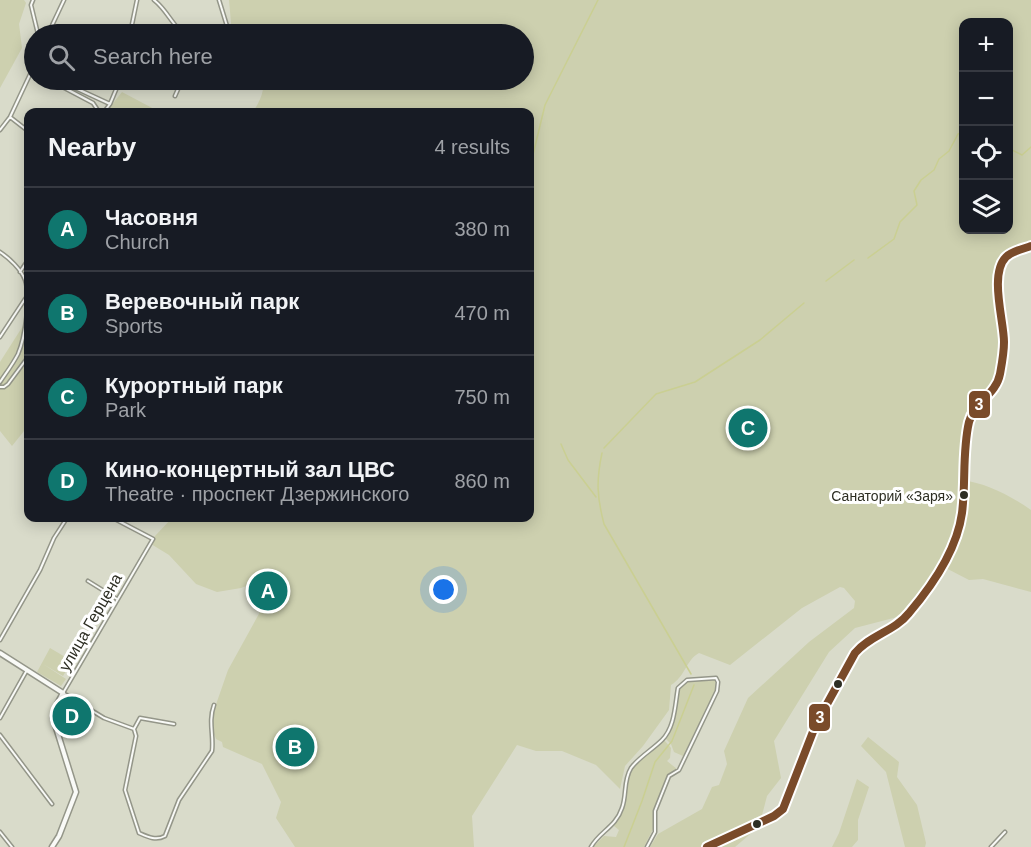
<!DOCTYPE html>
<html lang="en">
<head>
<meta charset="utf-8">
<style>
  body { margin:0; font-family:Helvetica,sans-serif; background:#20242c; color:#f1f3f6 }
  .controls { position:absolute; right:18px; top:18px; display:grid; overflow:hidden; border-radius:12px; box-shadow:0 3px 15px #0003 }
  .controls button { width:54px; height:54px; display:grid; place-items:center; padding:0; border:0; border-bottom:2px solid #363941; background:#171b24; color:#f1f3f6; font:30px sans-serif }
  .you { position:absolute; left:444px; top:590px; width:21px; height:21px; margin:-15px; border:4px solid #fff; border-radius:50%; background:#1a73e8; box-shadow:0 0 0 9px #1a73e833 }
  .badge { display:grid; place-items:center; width:39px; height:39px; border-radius:50%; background:#0f766e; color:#fff; font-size:20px; font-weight:700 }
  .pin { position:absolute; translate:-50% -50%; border:3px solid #fff; box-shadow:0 2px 6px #0006 }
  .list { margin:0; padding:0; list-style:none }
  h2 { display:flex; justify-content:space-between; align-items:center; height:78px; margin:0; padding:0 24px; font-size:26px }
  h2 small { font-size:20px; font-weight:400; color:#9ea1a6 }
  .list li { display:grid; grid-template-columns:39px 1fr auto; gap:18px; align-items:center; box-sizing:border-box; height:84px; padding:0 24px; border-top:2px solid #363941 }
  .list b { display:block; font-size:22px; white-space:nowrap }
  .list p { margin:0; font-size:20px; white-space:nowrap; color:#9ea1a6 }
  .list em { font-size:20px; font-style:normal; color:#9ea1a6 }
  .icon { flex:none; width:33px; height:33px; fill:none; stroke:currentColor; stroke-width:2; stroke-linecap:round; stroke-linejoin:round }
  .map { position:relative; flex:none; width:1031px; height:847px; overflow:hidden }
  .search { position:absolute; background:#171b24; box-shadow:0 3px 15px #0003; left:24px; top:24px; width:510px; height:66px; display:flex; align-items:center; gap:15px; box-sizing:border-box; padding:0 21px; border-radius:33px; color:#9ea1a6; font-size:22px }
  .panel { position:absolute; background:#171b24; box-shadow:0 3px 15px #0003; left:24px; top:108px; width:510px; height:414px; border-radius:12px }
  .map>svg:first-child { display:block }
  .green { fill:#cdd0af; fill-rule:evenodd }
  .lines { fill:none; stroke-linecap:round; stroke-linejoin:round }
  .stream { stroke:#cacf92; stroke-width:1.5 }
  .street-casing { stroke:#949689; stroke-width:5 }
  .secondary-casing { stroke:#949689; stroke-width:7 }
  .street { stroke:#f9faf7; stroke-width:2 }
  .secondary { stroke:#f9faf7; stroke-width:4 }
  .bus-1-casing { stroke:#fff; stroke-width:12 }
  .bus-1 { stroke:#7a4b2a; stroke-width:8 }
  .bus-dot { fill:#2d2e23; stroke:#fff; stroke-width:2 }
  .labels { text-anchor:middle; stroke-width:6; stroke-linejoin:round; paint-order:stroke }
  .bus-label { font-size:14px; fill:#2d2e23; stroke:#fff; text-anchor:end }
  .street-label { font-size:16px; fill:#2d2e23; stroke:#fff }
  .line-badge { stroke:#fff; stroke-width:2 }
  .badge-label { font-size:16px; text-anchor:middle; font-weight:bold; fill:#fff }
</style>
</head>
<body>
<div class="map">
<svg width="1031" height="847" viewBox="0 0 1031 847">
  <rect width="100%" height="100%" fill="#d9dbca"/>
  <path class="green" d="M0,0H24L26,3L19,24L22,48L0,88Z
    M229,0H1031V244C1020,249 1006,251 1001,263C989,291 1004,329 1000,360C996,384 981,391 971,412C961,432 963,458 962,480C986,483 1011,496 1031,510V592L983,579L969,580L940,565L922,590L917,601L905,615L855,628L829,652L774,741L781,778L767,796L761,819L755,830L735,847H650L658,834L702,809L712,787L719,785L727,764L724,751L748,698L809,642L854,608L855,601L844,588L840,587L802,608L730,665L699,653C686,660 685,677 671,685L669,710L643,746L625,766L620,789L596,765L562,751H536L517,745L472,816L474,847H295L276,818L281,802L262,764L223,747L222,742L216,739L212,729V716L228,670L271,592L267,578L241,588L217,592L196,584L169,555L151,544L155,536L172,518H530V112H253C259,103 265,91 263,80H524V34H232ZM964,22H1008V230H964Z
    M122,92L156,110L157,112H106Z
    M28,318V426L12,446L0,431V362Z
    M50,648L72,661L63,676L43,664L66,679L61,686L37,672Z
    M715,679L716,690L683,756L674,752L671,744L665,738L673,722L679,688C687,678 703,680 715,679Z
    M868,737L899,762L897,777L917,805L926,843L925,847H905L886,772L861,746Z
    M664,740L671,748L670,758L667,761L677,769L668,775L653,812V829L644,847H593L604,836L616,837L619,830L614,826L623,809L628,775L634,765Z
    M857,779L869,787L858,820V840L852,847H832L839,833Z"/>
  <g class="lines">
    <path class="stream" d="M1008,148L1022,155L1031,147
      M530,167L545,105L598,0
      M868,258L894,239L900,222L917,205L914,191L921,180L934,170L939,159L949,151L958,134L964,132
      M826,281L854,260
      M530,389L531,388
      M561,444L568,460L596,497
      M604,448L656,394L695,382L760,340L804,303
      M602,453C596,481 597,497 604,524L691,674
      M624,847L642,801L655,762L672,741L694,685"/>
    <g class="street-casing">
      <path id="street" d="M33,0L31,5L38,34
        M154,0C167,10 172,25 184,34
        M219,0L227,26L225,30
        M48,34L64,0
        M130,34L137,0
        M209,34L213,30L217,29L245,33
        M68,80L67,82L71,86L110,104L120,80
        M57,84L93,103L99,112
        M175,96L182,80
        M104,112L110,104
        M10,117L28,131
        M0,130L10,117L34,66
        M0,252C9,258 21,269 25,280C31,297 25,338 18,354C13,364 6,373 0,382
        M20,272L28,260
        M0,337L25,299
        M0,387H4L8,384L28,357
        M113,518L153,539L63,693L104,718L134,729
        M88,581L117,599
        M0,640L40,570L54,538L67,518
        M0,718L27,670
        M134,729L136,736L125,790L139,833C148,837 156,841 165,836L179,800L212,751C214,735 208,722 214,705
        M134,729L140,718L174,724
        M0,735L52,804
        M0,832L12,847
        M591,847C599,832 616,827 622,808C627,795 623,781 631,768C639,757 652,750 662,740C675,727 675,705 678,688L687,680L716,678L718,682L717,691L679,770L669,776L655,811V832L647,847
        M707,847L774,816L783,809L816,724L855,653C870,635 895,631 909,613C932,586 957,549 962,513C966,483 962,452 969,422C974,402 996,395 1000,374C1002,363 1004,353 1004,342C1004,321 989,274 1006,257C1012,251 1023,249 1031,246
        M991,847L1005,832"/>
    </g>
    <g class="secondary-casing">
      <path id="secondary" d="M0,653L63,693L55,708L53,718L76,792L59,836L52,847"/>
    </g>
    <use href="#street" class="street"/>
    <use href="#secondary" class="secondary"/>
    <g class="bus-1-casing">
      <path id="bus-1" d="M707,847L774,816L783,809L816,724L855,653C870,635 895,631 909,613C932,586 957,549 962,513C966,483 962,452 969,422C974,402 996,395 1000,374C1002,363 1004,353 1004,342C1004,321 989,274 1006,257C1012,251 1023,249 1031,246"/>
    </g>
    <use href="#bus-1" class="bus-1"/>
  </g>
  <g class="bus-dot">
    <circle cx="964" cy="495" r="5"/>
    <circle cx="838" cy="684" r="5"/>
    <circle cx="757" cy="824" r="5"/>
  </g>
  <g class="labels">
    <g class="bus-label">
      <text x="953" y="501">Санаторий «Заря»</text>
    </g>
    <g class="street-label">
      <text transform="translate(90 622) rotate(-60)" y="6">улица Герцена</text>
    </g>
  </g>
  <g class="line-badge">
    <rect x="968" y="390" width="23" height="29" rx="6" fill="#7a4b2a"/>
    <rect x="808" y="703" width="23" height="29" rx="6" fill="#7a4b2a"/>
  </g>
  <g class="badge-label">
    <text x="979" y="410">3</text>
    <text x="820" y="723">3</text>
  </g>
</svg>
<div class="controls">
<button>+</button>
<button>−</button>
<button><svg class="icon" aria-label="locate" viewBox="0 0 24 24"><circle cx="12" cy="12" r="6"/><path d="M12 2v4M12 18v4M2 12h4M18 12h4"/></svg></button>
<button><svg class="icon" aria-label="layers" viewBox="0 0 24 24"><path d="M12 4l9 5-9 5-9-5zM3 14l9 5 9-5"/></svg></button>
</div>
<div class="you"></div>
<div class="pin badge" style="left:268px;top:591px">A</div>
<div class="pin badge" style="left:295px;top:747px">B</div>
<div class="pin badge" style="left:748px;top:428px">C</div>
<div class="pin badge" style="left:72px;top:716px">D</div>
<div class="search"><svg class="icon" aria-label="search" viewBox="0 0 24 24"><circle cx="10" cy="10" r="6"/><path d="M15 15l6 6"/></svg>Search here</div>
<section class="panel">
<h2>Nearby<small>4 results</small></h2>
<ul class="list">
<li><span class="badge">A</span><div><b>Часовня</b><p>Church</p></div><em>380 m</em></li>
<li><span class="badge">B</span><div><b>Веревочный парк</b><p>Sports</p></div><em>470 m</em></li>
<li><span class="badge">C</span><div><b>Курортный парк</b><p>Park</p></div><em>750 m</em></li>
<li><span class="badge">D</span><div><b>Кино-концертный зал ЦВС</b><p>Theatre · проспект Дзержинского</p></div><em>860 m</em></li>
</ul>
</section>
</div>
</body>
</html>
